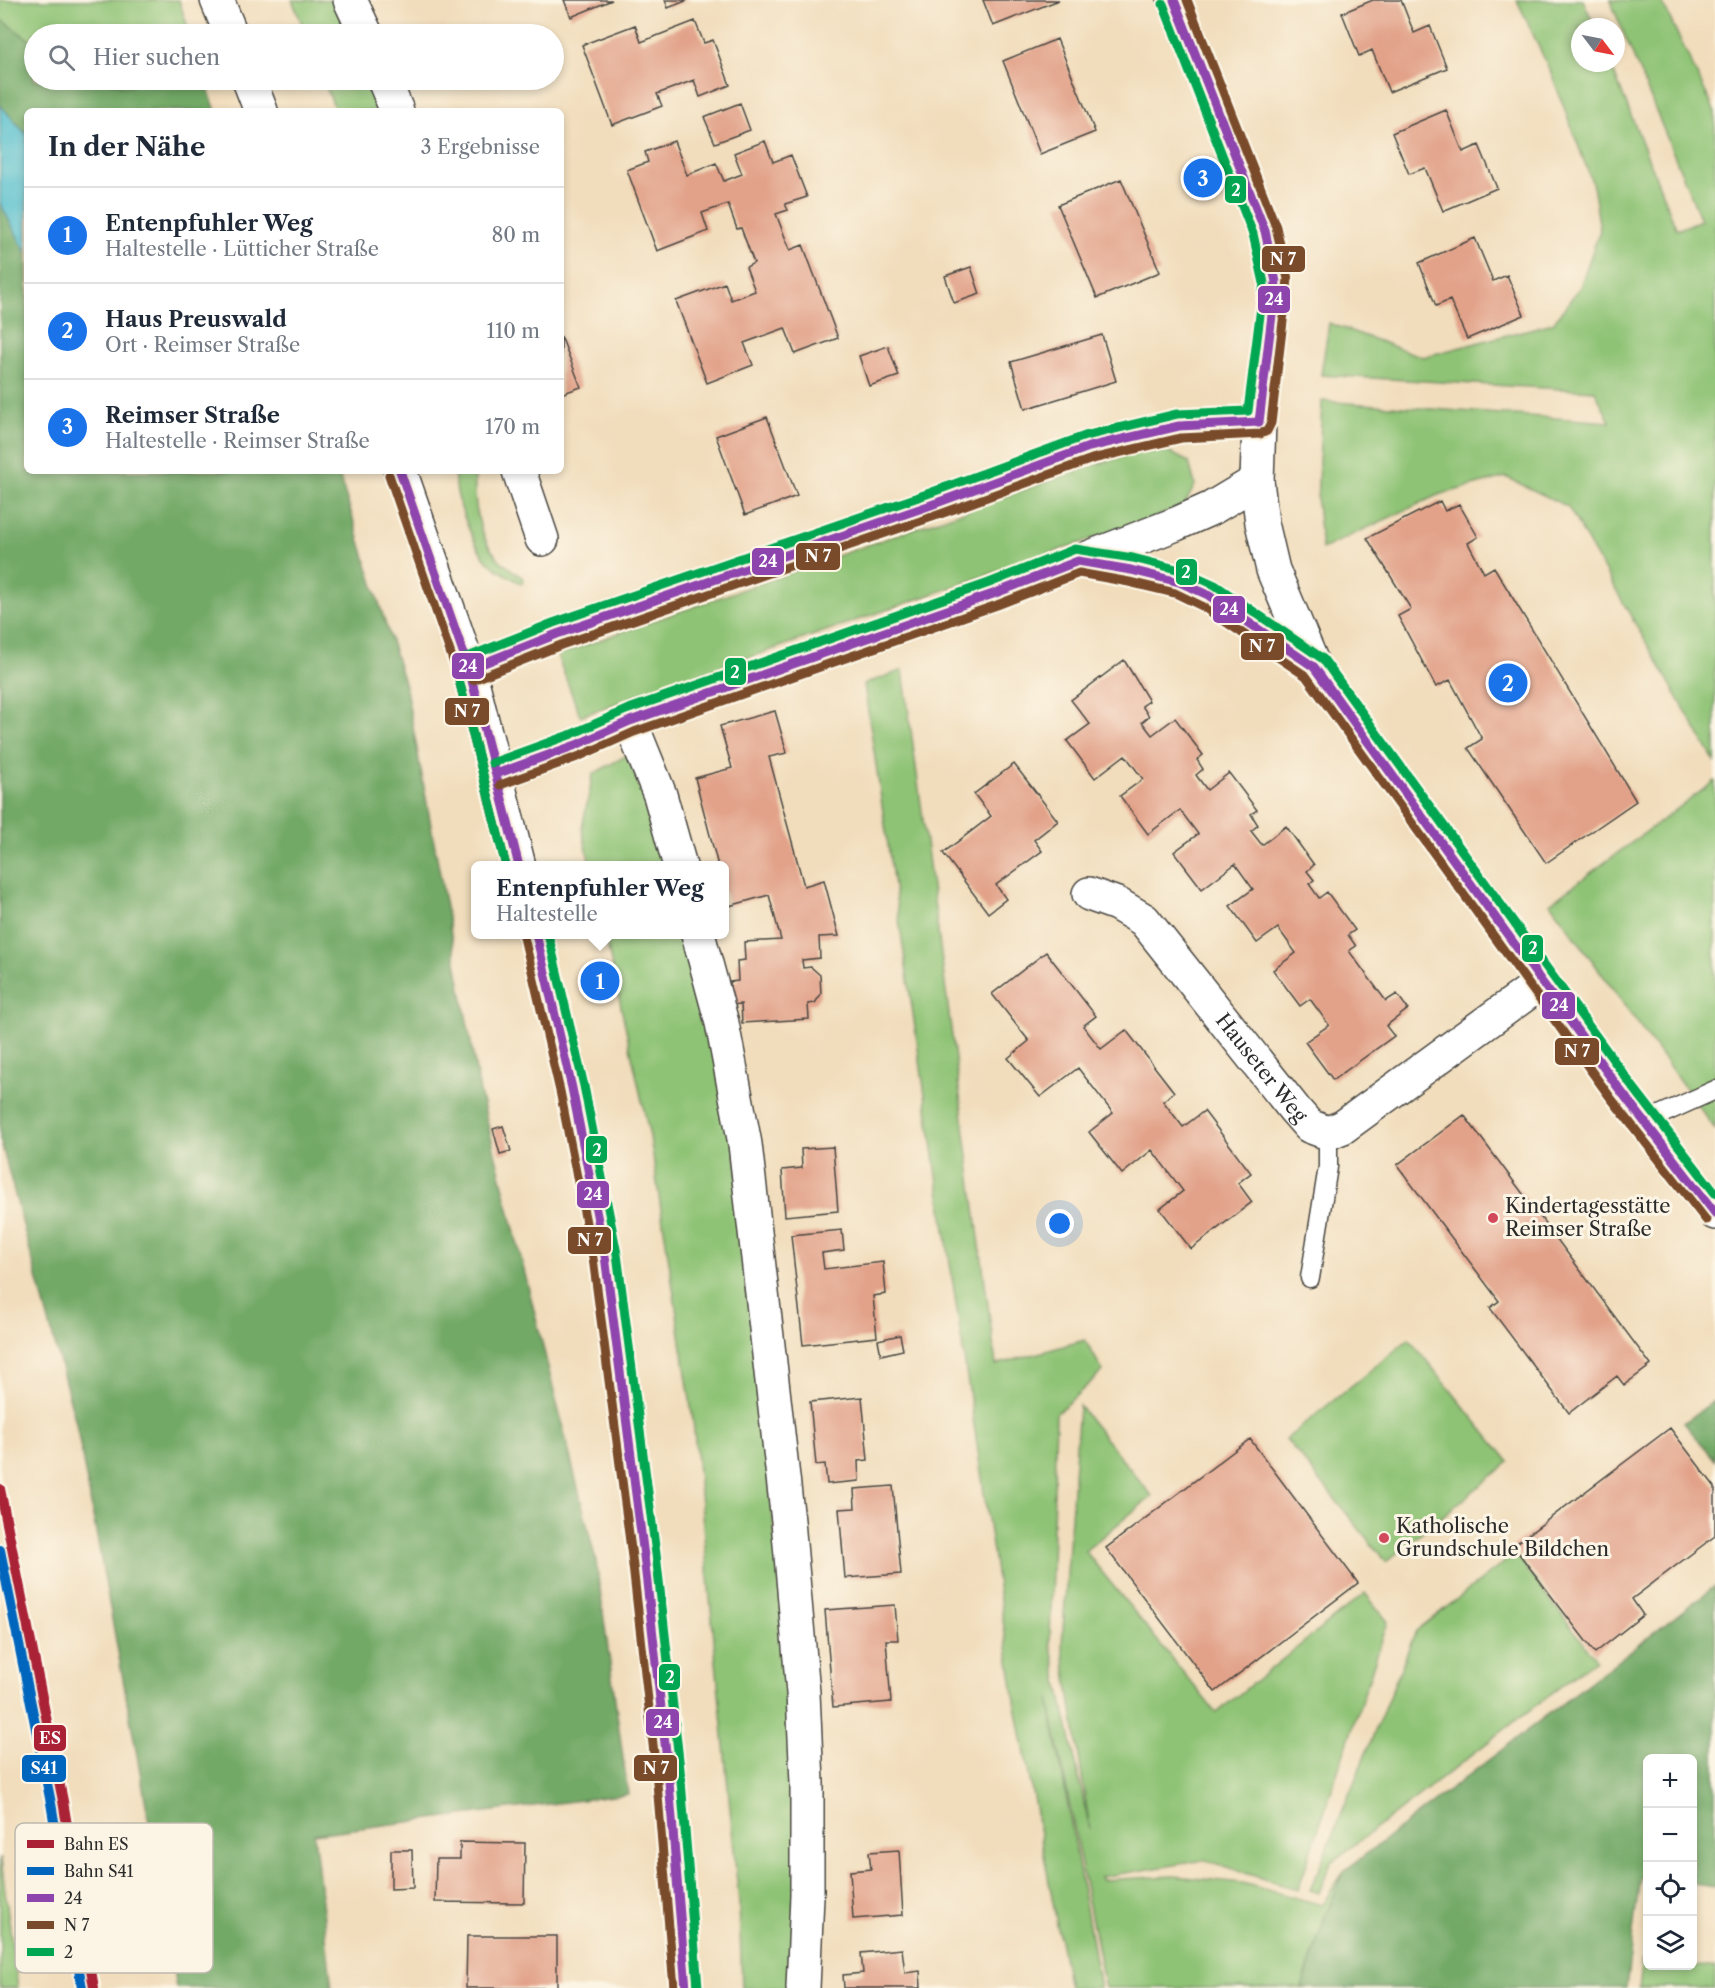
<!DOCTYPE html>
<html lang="de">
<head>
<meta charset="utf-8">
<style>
  body { margin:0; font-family:"Libre Caslon Text",serif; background:#f2f2f3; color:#1f2937 }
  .controls { position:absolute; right:18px; bottom:18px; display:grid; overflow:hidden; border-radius:9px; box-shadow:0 3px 9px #0003 }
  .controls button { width:54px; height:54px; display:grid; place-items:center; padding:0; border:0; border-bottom:2px solid #e0e1e3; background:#fff; color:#1f2937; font:30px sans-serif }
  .compass { position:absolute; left:1571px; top:18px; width:54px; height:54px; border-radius:50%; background:#fff; box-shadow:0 3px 9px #0003; rotate:122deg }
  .you { position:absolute; left:1060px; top:1224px; width:21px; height:21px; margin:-15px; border:4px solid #fff; border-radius:50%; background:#1a73e8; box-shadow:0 0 0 9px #1a73e833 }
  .badge { display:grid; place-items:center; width:39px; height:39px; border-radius:50%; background:#1a73e8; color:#fff; font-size:20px; font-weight:700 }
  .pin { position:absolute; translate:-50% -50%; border:3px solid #fff; box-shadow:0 2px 6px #0006 }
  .popup { position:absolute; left:471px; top:861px; width:258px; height:78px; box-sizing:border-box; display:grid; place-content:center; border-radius:9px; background:#fff; filter:drop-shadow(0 2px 4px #0005); font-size:20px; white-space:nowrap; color:#747a83 }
  .popup b { font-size:22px; color:#1f2937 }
  .popup::after { content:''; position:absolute; left:50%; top:100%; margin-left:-12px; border:12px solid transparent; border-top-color:#fff }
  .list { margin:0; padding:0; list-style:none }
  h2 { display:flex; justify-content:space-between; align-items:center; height:78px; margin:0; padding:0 24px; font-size:26px }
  h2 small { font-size:20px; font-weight:400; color:#747a83 }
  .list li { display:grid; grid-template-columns:39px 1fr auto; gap:18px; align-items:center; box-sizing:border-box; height:96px; padding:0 24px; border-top:2px solid #e0e1e3 }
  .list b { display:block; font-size:22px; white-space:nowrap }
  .list p { margin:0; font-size:20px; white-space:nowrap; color:#747a83 }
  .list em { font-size:20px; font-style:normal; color:#747a83 }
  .icon { flex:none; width:33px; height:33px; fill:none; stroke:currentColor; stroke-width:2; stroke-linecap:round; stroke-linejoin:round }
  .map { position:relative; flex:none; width:1715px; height:1988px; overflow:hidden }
  .search { position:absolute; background:#fff; box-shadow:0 3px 9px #0003; left:24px; top:24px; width:540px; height:66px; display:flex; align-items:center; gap:15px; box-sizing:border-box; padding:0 21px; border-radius:33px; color:#747a83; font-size:22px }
  .panel { position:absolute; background:#fff; box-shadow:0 3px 9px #0003; left:24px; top:108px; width:540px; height:366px; border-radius:9px }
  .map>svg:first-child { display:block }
  .green { fill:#8ec375; stroke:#5c7750; stroke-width:1.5 }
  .forest { fill:#72a966; stroke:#4e6a48; stroke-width:1.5 }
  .water { fill:#55c0cf; stroke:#40767d; stroke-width:1.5 }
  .building { fill:#e2a289 }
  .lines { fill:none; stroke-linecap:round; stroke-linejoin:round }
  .lane-casing { stroke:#494641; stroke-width:21 }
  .street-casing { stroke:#494641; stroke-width:36 }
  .primary-casing { stroke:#494641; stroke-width:36 }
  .lane { stroke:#fff; stroke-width:18 }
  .street { stroke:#fff; stroke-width:33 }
  .primary { stroke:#fff; stroke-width:33 }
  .bus-1-casing { stroke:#fcf5e5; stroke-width:14 }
  .bus-2-casing { stroke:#fcf5e5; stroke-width:14 }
  .bus-3-casing { stroke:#fcf5e5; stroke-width:14 }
  .bus-1 { stroke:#8e44ad; stroke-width:9 }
  .bus-2 { stroke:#7a4b2a; stroke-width:9 }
  .bus-3 { stroke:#00a651; stroke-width:9 }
  .rail-1-casing { stroke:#fcf5e5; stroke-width:15 }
  .rail-2-casing { stroke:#fcf5e5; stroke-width:15 }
  .rail-1 { stroke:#aa2135; stroke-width:10 }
  .rail-2 { stroke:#0065bd; stroke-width:10 }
  .poi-dot { fill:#d1495b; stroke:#fcf5e5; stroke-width:2 }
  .labels { text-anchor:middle; stroke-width:6; stroke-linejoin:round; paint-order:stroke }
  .street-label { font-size:20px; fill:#2b2b2b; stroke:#fcf5e5 }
  .poi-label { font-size:20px; fill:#2b2b2b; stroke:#fcf5e5; text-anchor:start }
  .key { fill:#fcf5e5; stroke:#bdb8ad; stroke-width:1.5 }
  .key-label { font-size:16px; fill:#2b2b2b }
  .line-badge { stroke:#fcf5e5; stroke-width:2 }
  .badge-label { font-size:16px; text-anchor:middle; font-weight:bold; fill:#fff }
</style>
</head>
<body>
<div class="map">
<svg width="1715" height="1988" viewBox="0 0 1715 1988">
  <rect width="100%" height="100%" fill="#fcf5e5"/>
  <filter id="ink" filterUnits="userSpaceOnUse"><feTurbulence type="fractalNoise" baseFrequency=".0167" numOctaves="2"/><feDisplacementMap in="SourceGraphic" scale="12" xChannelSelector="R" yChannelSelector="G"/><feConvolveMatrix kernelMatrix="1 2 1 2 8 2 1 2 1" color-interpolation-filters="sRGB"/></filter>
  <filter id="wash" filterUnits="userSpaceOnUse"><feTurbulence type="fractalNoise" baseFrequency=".008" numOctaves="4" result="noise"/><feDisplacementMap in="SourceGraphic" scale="24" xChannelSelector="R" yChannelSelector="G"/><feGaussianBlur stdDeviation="1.35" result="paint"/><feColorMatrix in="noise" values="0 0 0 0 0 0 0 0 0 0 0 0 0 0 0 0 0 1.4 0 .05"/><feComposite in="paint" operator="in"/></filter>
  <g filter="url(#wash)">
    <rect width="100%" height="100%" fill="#f1ddbc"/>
    <path class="green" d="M0,0H179L190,34H34V43L0,19Z
      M292,0H333L351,34H306Z
      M1517,0H1583L1595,27H1580V63H1610L1677,230L1701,220L1610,0H1661L1715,112V762L1568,507L1506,477L1438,495L1322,549L1317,504L1322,401L1610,422L1595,391L1321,375L1329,323L1423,357L1553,323L1580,287L1600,230L1593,185L1552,75Z
      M103,80H145L127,87Z
      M323,80H370L383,111H336Z
      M1139,452H1169L1189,462L1195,485L1185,504L1158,516L580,716L557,655L1097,464Z
      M454,471H475C474,500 476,534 497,557C504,565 514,571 523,578L522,584C512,578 502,573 493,566C472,549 455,497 454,471Z
      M903,670L996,1365L1085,1340L1103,1371L1056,1414L1050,1643L1090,1830L1062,1644L1079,1406L1152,1496L1085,1551L1216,1713L1365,1593L1388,1622L1298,1890L1205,1860L1100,1877L1101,1880L1174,1876L1242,1883L1322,1905L1344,1871L1325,1917L1302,1988H1105L1049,1699L1100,1988H1069L1015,1701L864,684Z
      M627,755L670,865H590L582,828L593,774Z
      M1715,781V1129L1550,903Z
      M605,935H689L735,1146L800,1784L798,1988H742L739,1903L693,1420L650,1137Z
      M1409,1339L1509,1462L1386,1562L1286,1439Z
      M1515,1554L1596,1659L1331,1863L1319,1893L1310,1890L1416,1631Z
      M0,1857L1,1860L18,1988H0Z
      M1643,1960H1647L1648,1966L1693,1965L1715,1968V1988H1639Z"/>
    <path class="forest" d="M0,19L34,43V80H103L127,87L145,80H205L216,111H27V135L0,105Z
      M0,203L27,254V471H338L406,689L480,1092L596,1561L628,1794L314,1834L332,1988H176L147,1810L76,1423L0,1139Z
      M1715,1400V1460L1684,1423Z
      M1715,1586V1887L1693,1884L1692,1758H1648L1647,1878L1640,1877L1626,1988H1302L1325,1917L1344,1871Z"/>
    <path class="water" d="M0,105L27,135V254L0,203Z"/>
    <g id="blocks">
      <path class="building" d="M564,0H612L571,17Z
        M665,0H688L668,8Z
        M983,0H1059L993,26Z
        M1373,0H1401L1414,33L1430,26L1447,68L1389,92L1372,50L1359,56L1342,13Z
        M695,21L704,43L713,40L730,85L700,97L694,80L657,94L662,106L612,125L582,45L635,25L641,42Z
        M1057,39L1095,132L1040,154L1003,61Z
        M740,103L750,130L715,143L704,117Z
        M1446,110L1463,152L1479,145L1497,188L1443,211L1425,168L1409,174L1392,133Z
        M674,141L687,175L716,163L724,181L742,174L734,153L765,141L773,162L791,155L807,197L785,204L788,210L776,214L790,250L803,245L838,338L795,354L785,328L744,343L753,365L707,383L676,301L725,283L731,300L755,291L746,267L754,263L741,228L737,229L728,204L702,213L708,231L657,251L627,170L648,162L645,152Z
        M1121,179L1160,272L1097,298L1058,205Z
        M1475,238L1493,281L1507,275L1524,315L1467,339L1450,300L1436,306L1419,263Z
        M971,267L980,294L954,303L945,276Z
        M1102,335L1116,381L1025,409L1011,362Z
        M561,336L581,387L561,394Z
        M888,346L899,376L869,386L859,356Z
        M767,417L797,496L745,515L716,436Z
        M1440,501L1445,511L1459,504L1478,537L1468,543L1484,573L1494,567L1636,801L1546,863L1468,748L1482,739L1450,680L1436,687L1398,616L1411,609L1367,538Z
        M1124,660L1149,701L1142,706L1149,716L1142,722L1152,735L1175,718L1203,755L1197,760L1203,769L1196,775L1207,790L1229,773L1257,810L1251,814L1258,825L1251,831L1262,845L1286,826L1314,865L1307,871L1314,880L1309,884L1319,898L1327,892L1355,930L1348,935L1356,946L1349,951L1386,1001L1397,994L1408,1009L1386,1026L1394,1036L1333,1080L1305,1042L1329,1025L1310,999L1300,1006L1273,970L1296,953L1278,928L1257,943L1230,906L1253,889L1235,864L1202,889L1174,852L1198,834L1180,810L1148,834L1120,796L1143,779L1125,755L1095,778L1067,741L1090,724L1071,700Z
        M775,711L787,753L769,757L804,886L824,880L839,936L819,937L820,958L802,960L803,968L811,967L820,975L821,994L815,1003L808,1004L809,1019L742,1023L741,1004L731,1005L730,982L738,981L737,961L745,960L744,942L781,940L769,895L729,906L724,888V866H718L695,778L732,768L720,726Z
        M1014,764L1058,821L1034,840L1042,851L996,885L1006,899L988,913L943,853L991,816L974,794Z
        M1046,952L1096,1016L1083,1026L1101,1049L1126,1030L1174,1092L1163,1101L1183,1127L1204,1111L1251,1173L1238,1183L1252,1202L1191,1249L1160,1209L1183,1191L1152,1150L1122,1174L1089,1132L1113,1113L1078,1068L1040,1097L1008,1058L1029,1041L992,994Z
        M1464,1115L1651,1365L1624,1385L1617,1376L1569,1413L1490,1308L1499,1301L1397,1165Z
        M503,1126L511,1151L500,1154L493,1129Z
        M833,1147L838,1211L785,1216L782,1170L802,1168L801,1149Z
        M842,1230L844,1250L822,1253L824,1269L883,1262L886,1294L873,1296L877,1337L803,1345L791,1235Z
        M900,1335L903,1350L881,1355L878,1340Z
        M862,1397L868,1460L858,1461L859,1481L827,1484L825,1464L816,1465L810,1402Z
        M1670,1428L1715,1487V1536L1632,1599L1643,1615L1595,1653L1513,1546Z
        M1250,1439L1358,1583L1215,1692L1106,1548Z
        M893,1486L901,1574L845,1578L839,1509L855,1508L854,1489Z
        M895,1605L898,1640H886L891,1702L833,1707L825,1610Z
        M460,1842L525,1843L524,1903L435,1902L436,1859H460Z
        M391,1850H412L413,1888L391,1889Z
        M899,1850L903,1915L853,1919L850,1871L871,1869L869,1852Z
        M467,1936H557V1988H466Z
        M902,1949L905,1973L920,1971L921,1988H844L843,1975L863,1973L861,1953Z"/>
    </g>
  </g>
  <g filter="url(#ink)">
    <use href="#blocks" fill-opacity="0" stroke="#494641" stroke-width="1.5"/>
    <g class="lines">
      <g class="lane-casing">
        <path id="lane" d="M1644,1122L1715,1090
          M1310,1278L1328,1167V1133"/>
      </g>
      <g class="street-casing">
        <g id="street">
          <path d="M350,0L366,34"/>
          <path d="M1174,0L1265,231L1276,282L1259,422L1257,481L1262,523L1273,570L1314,667L1620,1090L1715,1213"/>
          <path d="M384,80L397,111"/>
          <path d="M519,471L542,539"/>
          <path d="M1080,561L1176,524L1212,508L1257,481"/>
          <path d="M469,669L557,634L931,505L1089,447L1179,426L1259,422"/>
          <path d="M630,721L660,795L680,866"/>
          <path d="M496,774L576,745L630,721L993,594L1078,561L1131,570L1179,582L1208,595L1314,667"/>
          <path id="s1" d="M1089,894L1117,904L1144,920L1295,1110L1309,1126L1328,1133L1343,1127L1542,982"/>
          <path d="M698,934L722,1023L745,1144L788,1521L803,1693L807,1783V1896L803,1988"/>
        </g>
      </g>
      <g class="primary-casing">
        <path id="primary" d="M217,0L231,34
          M249,80L261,111
          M400,471L469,669L519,866
          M536,934L572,1088L605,1256L644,1556L668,1770L686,1988"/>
      </g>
      <use href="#lane" class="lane"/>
      <use href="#street" class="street"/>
      <use href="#primary" class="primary"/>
      <g class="bus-1-casing">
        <path id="bus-1" d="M400,471L469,669L519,866
          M469,669L557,634L931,505L1089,447L1179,426L1259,422L1276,282L1265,231L1174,0
          M496,774L576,745L630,721L993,594L1078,561L1131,570L1179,582L1208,595L1314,667L1620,1090L1715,1213
          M536,934L572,1088L605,1256L644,1556L668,1770L686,1988"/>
      </g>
      <g class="bus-2-casing">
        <path id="bus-2" d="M389,475L457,672L506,866
          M473,680L561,645L935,516L1092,459L1181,438L1260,434L1267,431L1271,423L1288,279L1276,227L1187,0
          M500,785L580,756L634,732L997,605L1079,573L1129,582L1175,593L1202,606L1306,676L1610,1097L1706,1220
          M524,937L560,1091L593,1258L632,1557L656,1771L674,1988"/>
      </g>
      <g class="bus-3-casing">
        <path id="bus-3" d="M492,763L572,734L626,710L989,583L1075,549L1133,558L1184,571L1215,585L1323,659L1630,1083L1715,1193
          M506,866L457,672L458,665L463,659L553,623L927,494L1085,436L1177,414L1248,411L1264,283L1253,234L1163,4
          M548,934L584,1086L617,1254L656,1554L680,1769L698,1987"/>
      </g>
      <use href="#bus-1" class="bus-1"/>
      <use href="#bus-2" class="bus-2"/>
      <use href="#bus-3" class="bus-3"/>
      <g class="rail-1-casing">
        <path id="rail-1" d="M0,1489L63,1801L94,1988"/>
      </g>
      <g class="rail-2-casing">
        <path id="rail-2" d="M0,1550L51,1803L82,1988"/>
      </g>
      <use href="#rail-1" class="rail-1"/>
      <use href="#rail-2" class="rail-2"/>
    </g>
  </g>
  <g class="poi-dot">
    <circle cx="1493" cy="1218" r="6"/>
    <circle cx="1384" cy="1538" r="6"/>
  </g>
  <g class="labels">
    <g class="street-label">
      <text dy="7" stroke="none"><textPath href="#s1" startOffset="250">Hauseter Weg</textPath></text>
    </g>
    <g class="poi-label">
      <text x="1505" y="1213">Kindertagesstätte<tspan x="1505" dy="23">Reimser Straße</tspan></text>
      <text x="1396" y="1533">Katholische<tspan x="1396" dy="23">Grundschule Bildchen</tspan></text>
    </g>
  </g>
  <rect x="15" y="1823" width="198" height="150" rx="9" class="key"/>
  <rect x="27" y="1840" width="27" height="8" fill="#aa2135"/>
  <rect x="27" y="1867" width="27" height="8" fill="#0065bd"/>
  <rect x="27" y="1894" width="27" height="8" fill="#8e44ad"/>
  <rect x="27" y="1921" width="27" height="8" fill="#7a4b2a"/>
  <rect x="27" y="1948" width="27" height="8" fill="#00a651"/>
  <g class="key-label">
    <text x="64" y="1850">Bahn ES</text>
    <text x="64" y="1877">Bahn S41</text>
    <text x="64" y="1904">24</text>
    <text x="64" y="1931">N 7</text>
    <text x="64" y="1958">2</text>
  </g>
  <g class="line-badge">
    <rect x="1224" y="175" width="23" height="29" rx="6" fill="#00a651"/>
    <rect x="1261" y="245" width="45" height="28" rx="6" fill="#7a4b2a"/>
    <rect x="1257" y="285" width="34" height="29" rx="6" fill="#8e44ad"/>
    <rect x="795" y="542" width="46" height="29" rx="6" fill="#7a4b2a"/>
    <rect x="751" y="547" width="34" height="29" rx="6" fill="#8e44ad"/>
    <rect x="1175" y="558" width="23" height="28" rx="6" fill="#00a651"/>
    <rect x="1212" y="595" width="34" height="29" rx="6" fill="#8e44ad"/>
    <rect x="1240" y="632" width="45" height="29" rx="6" fill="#7a4b2a"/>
    <rect x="451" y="652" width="34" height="28" rx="6" fill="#8e44ad"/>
    <rect x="724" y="657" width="23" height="29" rx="6" fill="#00a651"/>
    <rect x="444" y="697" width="46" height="29" rx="6" fill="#7a4b2a"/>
    <rect x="1521" y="934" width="23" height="29" rx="6" fill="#00a651"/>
    <rect x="1541" y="991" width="35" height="29" rx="6" fill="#8e44ad"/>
    <rect x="1554" y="1037" width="46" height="29" rx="6" fill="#7a4b2a"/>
    <rect x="585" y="1135" width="23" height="29" rx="6" fill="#00a651"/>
    <rect x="576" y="1180" width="34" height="29" rx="6" fill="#8e44ad"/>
    <rect x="567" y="1226" width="45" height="29" rx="6" fill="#7a4b2a"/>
    <rect x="658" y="1663" width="23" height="28" rx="6" fill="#00a651"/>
    <rect x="645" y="1708" width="35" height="29" rx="6" fill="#8e44ad"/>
    <rect x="33" y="1724" width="34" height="28" rx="6" fill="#aa2135"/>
    <rect x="633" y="1754" width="45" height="28" rx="6" fill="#7a4b2a"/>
    <rect x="21" y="1754" width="46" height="29" rx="6" fill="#0065bd"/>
  </g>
  <g class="badge-label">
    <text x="1236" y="196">2</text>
    <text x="1283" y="265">N 7</text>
    <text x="1274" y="305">24</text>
    <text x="818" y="562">N 7</text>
    <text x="768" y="567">24</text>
    <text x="1186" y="578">2</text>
    <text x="1229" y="615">24</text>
    <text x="1262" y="652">N 7</text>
    <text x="468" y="672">24</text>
    <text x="735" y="678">2</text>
    <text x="467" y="717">N 7</text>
    <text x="1533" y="954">2</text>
    <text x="1559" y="1011">24</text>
    <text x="1577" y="1057">N 7</text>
    <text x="597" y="1156">2</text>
    <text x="593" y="1200">24</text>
    <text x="590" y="1246">N 7</text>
    <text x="670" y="1683">2</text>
    <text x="663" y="1728">24</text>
    <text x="50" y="1744">ES</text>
    <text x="656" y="1774">N 7</text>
    <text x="44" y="1774">S41</text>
  </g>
</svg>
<div class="controls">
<button>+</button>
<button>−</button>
<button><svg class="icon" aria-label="locate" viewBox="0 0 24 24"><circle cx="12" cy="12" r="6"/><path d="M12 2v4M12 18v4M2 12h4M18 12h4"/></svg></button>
<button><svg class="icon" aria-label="layers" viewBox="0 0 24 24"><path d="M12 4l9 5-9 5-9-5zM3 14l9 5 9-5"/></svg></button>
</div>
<svg class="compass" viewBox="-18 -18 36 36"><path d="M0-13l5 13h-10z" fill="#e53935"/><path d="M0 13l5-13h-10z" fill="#747a83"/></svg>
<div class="you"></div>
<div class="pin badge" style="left:600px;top:981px">1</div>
<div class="popup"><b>Entenpfuhler Weg</b>Haltestelle</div>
<div class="pin badge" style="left:1508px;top:683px">2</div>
<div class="pin badge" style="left:1203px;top:178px">3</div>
<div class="search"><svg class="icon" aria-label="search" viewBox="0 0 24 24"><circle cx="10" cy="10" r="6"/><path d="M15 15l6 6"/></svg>Hier suchen</div>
<section class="panel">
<h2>In der Nähe<small>3 Ergebnisse</small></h2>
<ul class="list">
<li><span class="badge">1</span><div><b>Entenpfuhler Weg</b><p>Haltestelle · Lütticher Straße</p></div><em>80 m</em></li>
<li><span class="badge">2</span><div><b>Haus Preuswald</b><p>Ort · Reimser Straße</p></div><em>110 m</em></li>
<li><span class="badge">3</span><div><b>Reimser Straße</b><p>Haltestelle · Reimser Straße</p></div><em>170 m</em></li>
</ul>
</section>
</div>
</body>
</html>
